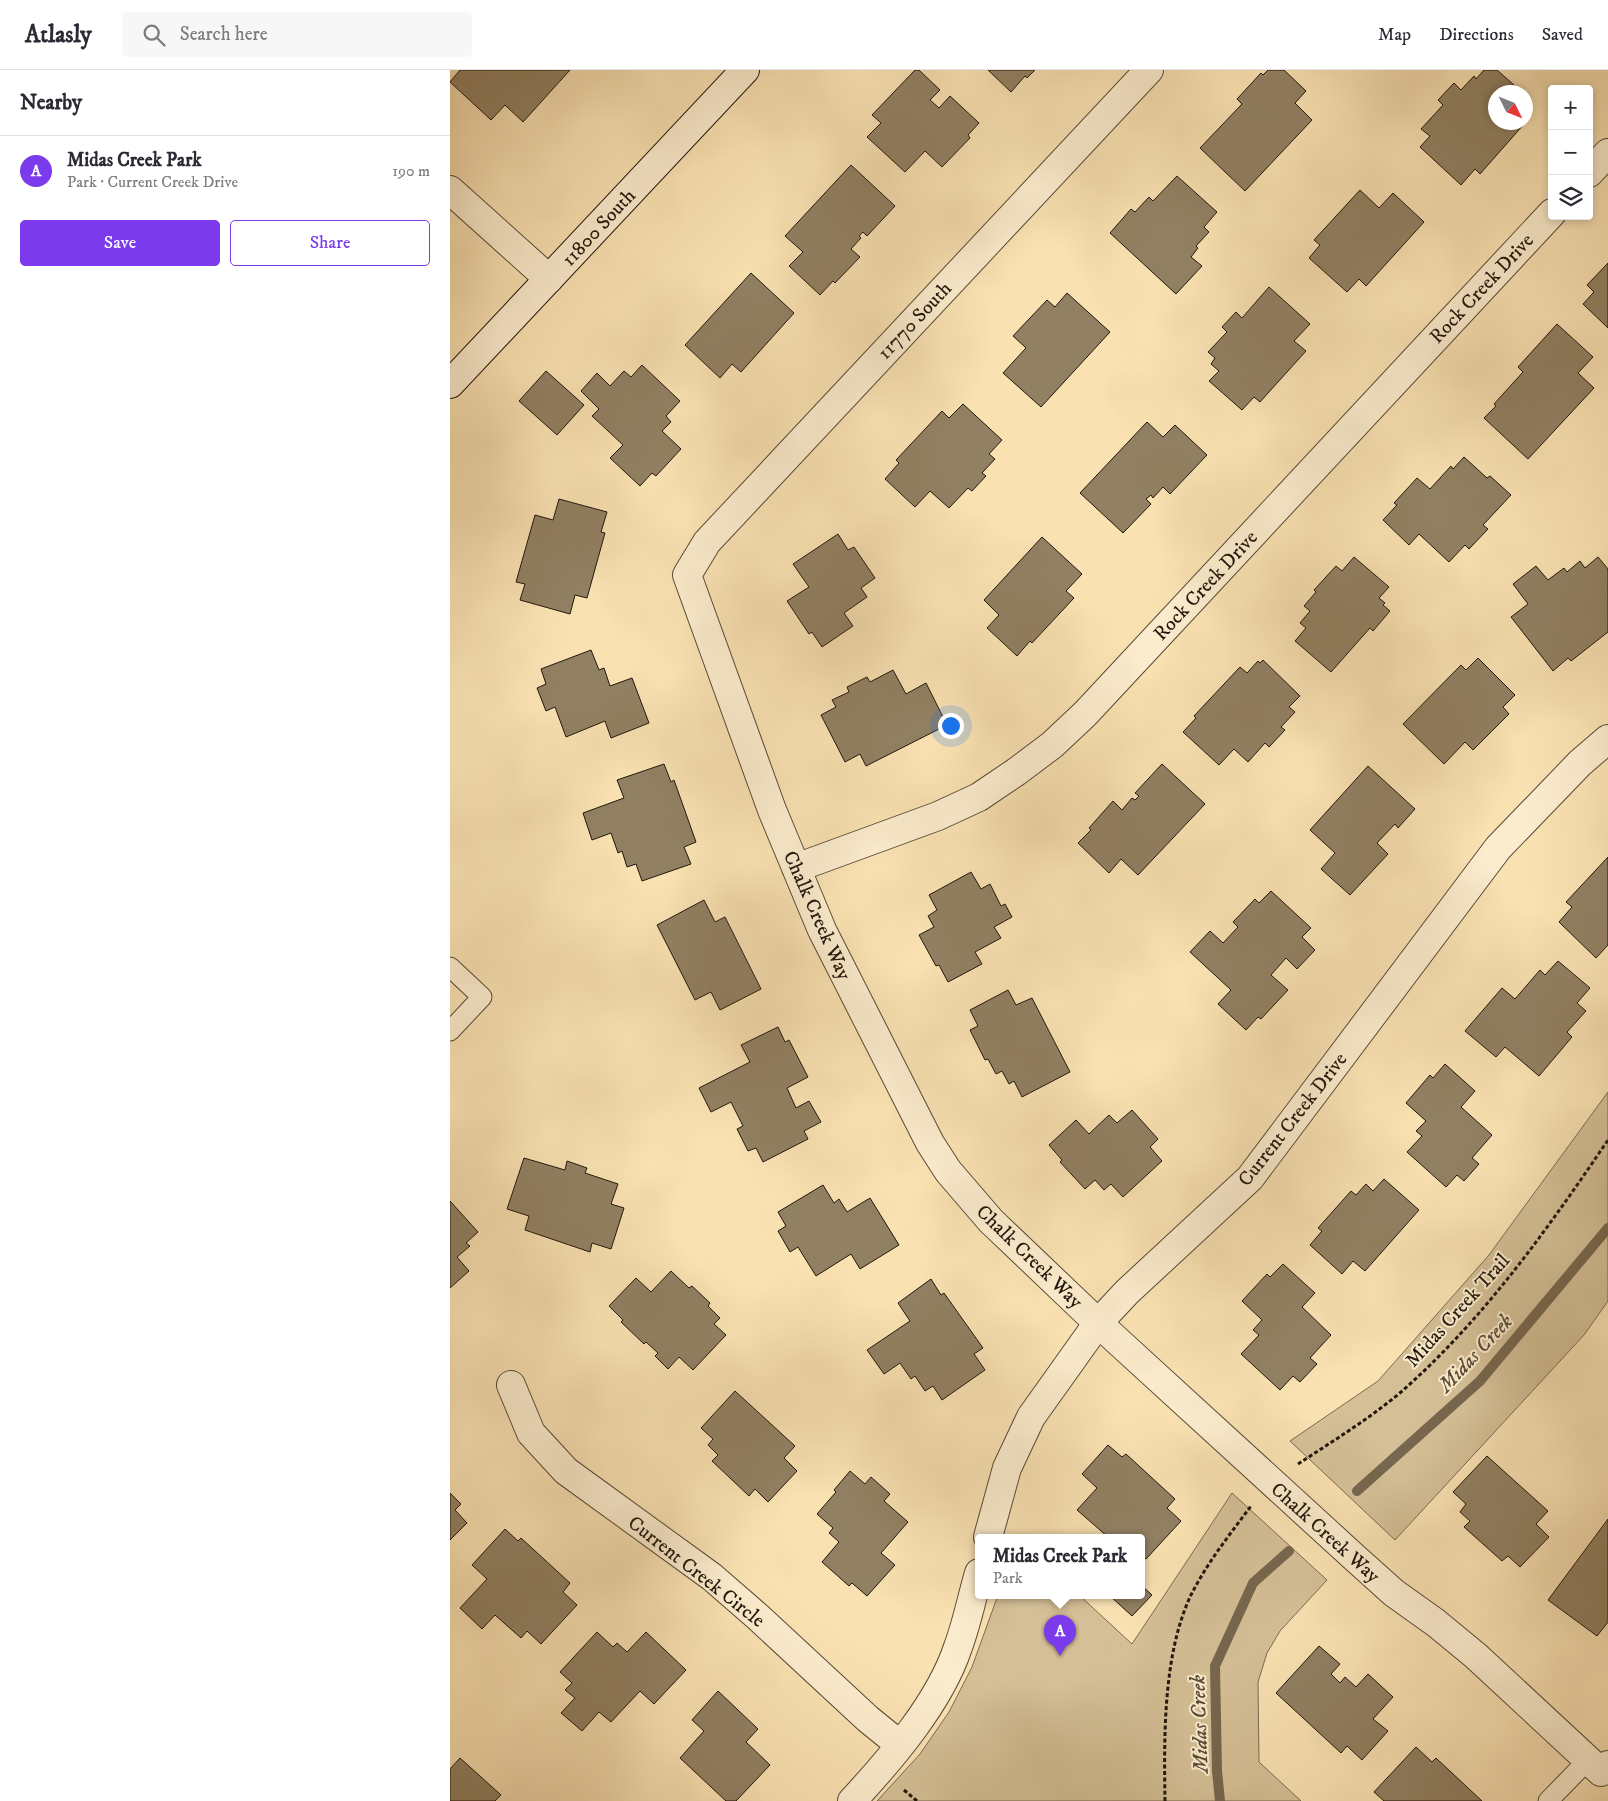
<!DOCTYPE html>
<html lang="en">
<head>
<meta charset="utf-8">
<style>
  body { margin:0; font-family:"IM FELL DW Pica",serif; background:#f7f7f7; color:#2b2b33 }
  .controls { position:absolute; right:15px; top:15px; display:grid; overflow:hidden; border-radius:5px; box-shadow:0 2px 8px #0003 }
  .controls button { width:45px; height:45px; display:grid; place-items:center; padding:0; border:0; border-bottom:1px solid #e1e1e2; background:#fff; color:#2b2b33; font:25px sans-serif }
  .compass { position:absolute; left:1038px; top:15px; width:45px; height:45px; border-radius:50%; background:#fff; box-shadow:0 2px 8px #0003; rotate:133deg }
  .you { position:absolute; left:500px; top:655px; width:18px; height:18px; margin:-12px; border:4px solid #fff; border-radius:50%; background:#1a73e8; box-shadow:0 0 0 8px #1a73e833 }
  .badge { display:grid; place-items:center; width:32px; height:32px; border-radius:50%; background:#7c3aed; color:#fff; font-size:16px; font-weight:700 }
  .pin { position:absolute; translate:-50% -41px; filter:drop-shadow(0 1px 2px #0008) }
  .pin::after { content:''; position:absolute; top:26px; width:18px; height:15px; background:inherit; clip-path:polygon(0 0,100% 0,50% 100%) }
  .popup { position:absolute; left:525px; top:1464px; width:170px; height:65px; box-sizing:border-box; display:grid; place-content:center; border-radius:5px; background:#fff; filter:drop-shadow(0 1px 4px #0005); font-size:16px; white-space:nowrap; color:#7c7c81 }
  .popup b { font-size:19px; color:#2b2b33 }
  .popup::after { content:''; position:absolute; left:50%; top:100%; margin-left:-10px; border:10px solid transparent; border-top-color:#fff }
  .list { margin:0; padding:0; list-style:none }
  h2 { display:flex; justify-content:space-between; align-items:center; height:65px; margin:0; padding:0 20px; font-size:21px }
  h2 small { font-size:16px; font-weight:400; color:#7c7c81 }
  .list li { display:grid; grid-template-columns:32px 1fr auto; gap:15px; align-items:center; box-sizing:border-box; height:70px; padding:0 20px; border-top:1px solid #e1e1e2 }
  .list b { display:block; font-size:19px; white-space:nowrap }
  .list p { margin:0; font-size:16px; white-space:nowrap; color:#7c7c81 }
  .list em { font-size:16px; font-style:normal; color:#7c7c81 }
  .actions { display:flex; gap:10px; padding:15px 20px }
  .actions a { flex:1; padding:11px 0; border:1px solid #7c3aed; border-radius:5px; text-align:center; font-size:18px; color:#7c3aed }
  .actions .main { background:#7c3aed; color:#fff }
  .icon { flex:none; width:28px; height:28px; fill:none; stroke:currentColor; stroke-width:2; stroke-linecap:round; stroke-linejoin:round }
  .map { position:relative; flex:none; width:1158px; height:1731px; overflow:hidden }
  header { display:flex; align-items:center; gap:30px; box-sizing:border-box; height:70px; padding:0 25px; background:#fff; border-bottom:1px solid #e1e1e2 }
  header strong { font-size:24px }
  nav { display:flex; gap:28px; margin-inline-start:auto; font-size:18px }
  .search { width:350px; height:45px; background:#f7f7f7; display:flex; align-items:center; gap:12px; box-sizing:border-box; padding:0 18px; border-radius:5px; color:#7c7c81; font-size:19px }
  main { display:flex }
  aside { flex:1; background:#fff }
  .map>svg:first-child { display:block }
  .green { fill:#d4bf96; stroke:#7a6b51 }
  .lines { fill:none; stroke-linecap:round; stroke-linejoin:round }
  .stream { stroke:#77674e; stroke-width:10 }
  .building { fill:#918062; stroke:#21170c }
  .service-casing { stroke:#574a36; stroke-width:21 }
  .minor-casing { stroke:#574a36; stroke-width:30 }
  .secondary-casing { stroke:#21170c; stroke-width:30 }
  .path { stroke:#21170c; stroke-width:3; stroke-dasharray:4 2.5; stroke-linecap:butt }
  .service { stroke:#fbeccd; stroke-width:19 }
  .minor { stroke:#fbeccd; stroke-width:28 }
  .secondary { stroke:#fbeccd; stroke-width:28 }
  .labels { text-anchor:middle; stroke-width:4; stroke-linejoin:round; paint-order:stroke }
  .street-label { font-size:20px; fill:#21170c; stroke:#fbeccd }
  .water-label { font-size:21px; font-style:italic; fill:#5a4c38; stroke:#fbeccd }
</style>
</head>
<body>
<header>
<strong>Atlasly</strong>
<div class="search"><svg class="icon" aria-label="search" viewBox="0 0 24 24"><circle cx="10" cy="10" r="6"/><path d="M15 15l6 6"/></svg>Search here</div>
<nav><a>Map</a><a>Directions</a><a>Saved</a></nav>
</header>
<main>
<aside>
<h2>Nearby<small></small></h2>
<ul class="list">
<li><span class="badge">A</span><div><b>Midas Creek Park</b><p>Park · Current Creek Drive</p></div><em>190 m</em></li>
</ul>
<div class="actions"><a class="main">Save</a><a>Share</a></div>
</aside>
<div class="map">
<svg width="1158" height="1731" viewBox="0 0 1158 1731">
  <rect width="100%" height="100%" fill="#f9e1b2"/>
  <filter id="stains"><feTurbulence type="fractalNoise" baseFrequency=".004" numOctaves="4"/><feColorMatrix values="0 0 0 0 .2 0 0 0 0 .09 0 0 0 0 .02 0 0 0 .5 -.17"/></filter>
  <radialGradient id="worn" r=".72"><stop offset=".6" stop-color="#630" stop-opacity="0"/><stop offset="1" stop-color="#630" stop-opacity=".3"/></radialGradient>
  <path class="green" d="M1158,1022V1231L1134,1265L945,1470L840,1371L928,1311L1039,1185Z
    M782,1423L877,1510L830,1561L817,1583L808,1612L809,1692L851,1731H427L470,1684L499,1642L522,1597L548,1525H629L682,1574Z"/>
  <g class="lines">
    <path class="stream" d="M907,1421L1030,1311L1158,1158
      M770,1731L767,1701L765,1596L803,1513L839,1481"/>
  </g>
  <path class="building" d="M10,0H120L73,52L55,35L41,50L0,12Z
    M465,0H469L490,20L480,30L489,38L500,26L529,53L518,65L520,68L492,97L475,81L455,102L417,67L431,53L422,45Z
    M538,0H585L577,8L575,6L561,22Z
    M818,0H834L856,21L845,33L862,50L795,121L750,78L792,34L787,29L811,3L813,5Z
    M1034,0H1047L1072,22H1046V52L1075,53L1030,104L1025,99L1011,115L970,77L980,66L971,59L993,35L988,30L1004,13L1011,20L1024,6L1026,9Z
    M401,95L445,136L417,166L413,162L409,166L411,168L401,179L410,187L385,213L383,211L370,225L339,196L353,182L335,166Z
    M727,106L767,142L754,157L759,162L746,176L748,178L741,187L752,196L726,224L660,163L681,139L685,142L699,127L703,131Z
    M910,120L929,138L943,123L974,152L916,216L909,209L897,222L859,188L870,175L864,170Z
    M1158,193V258L1133,234L1144,222L1137,215Z
    M301,203L344,243L291,302L282,294L270,308L235,275Z
    M819,217L860,254L844,271L856,281L810,332L804,327L792,340L759,311L769,301L761,294L765,288L758,282L777,262L772,257L786,242L792,248Z
    M617,223L660,262L591,337L553,303L576,278L563,266L597,230L605,237Z
    M1107,254L1143,287L1128,303L1144,318L1078,389L1034,348L1046,336L1044,334L1073,302L1068,297Z
    M192,295L230,331L216,346L221,352L212,361L231,379L206,406L202,403L190,416L160,388L173,375L142,346L149,339L131,321L147,303L160,316L174,301L181,307Z
    M96,301L134,335L107,365L69,331Z
    M513,334L552,370L539,384L545,389L532,403L536,406L522,421L518,418L499,438L480,421L465,437L435,409L449,393L446,390L492,341L499,348Z
    M697,352L713,367L725,355L757,385L720,424L713,417L703,428L701,425L696,429L701,434L673,463L630,423Z
    M1014,387L1037,408L1040,406L1061,425L1033,455L1038,459L1019,479L1015,475L999,492L969,464L959,475L933,450L947,435L944,433L967,408L980,419L1001,396L1003,399Z
    M109,429L157,442L151,462L155,463L137,528L125,525L120,544L70,530L75,514L66,512L85,445L103,450Z
    M388,464L398,480L404,477L425,508L411,518L417,527L394,543L403,556L372,577L362,562L359,564L337,531L359,517L343,494Z
    M592,467L632,504L616,521L624,528L582,573L580,571L567,586L537,558L549,545L534,530Z
    M904,487L939,517L929,528L935,533L933,535L940,541L923,561L920,558L881,602L845,571L856,558L850,553L860,541L854,536L866,522L864,520L886,496L892,501Z
    M1148,487L1158,499V562L1121,591L1118,588L1103,601L1061,547L1078,534L1063,514L1086,496L1098,510L1114,498L1117,502L1130,491L1135,498Z
    M141,580L149,600L154,598L160,616L182,608L199,653L161,668L155,651L116,667L105,637L96,641L87,618L96,614L91,599Z
    M1028,588L1065,625L1053,637L1059,644L1023,680L1015,672L994,694L953,654L1011,595L1016,600Z
    M813,590L850,626L839,637L845,642L831,657L835,660L819,677L815,673L798,692L784,679L769,695L733,662L746,648L744,646L790,597L797,603L808,591L810,593Z
    M443,600L456,624L476,613L497,655L416,696L410,684L395,692L371,645L386,637L382,630L399,622L397,617L417,607L420,612Z
    M214,694L221,712L224,710L246,772L234,777L241,794L192,811L186,794L177,797L172,781L168,783L161,763L142,770L133,743L174,728L167,710Z
    M712,694L755,734L688,805L671,789L659,803L628,773L641,760L639,758L663,731L672,740L682,728L685,730L689,726L685,723Z
    M918,696L965,739L948,758L945,754L927,773L938,784L900,825L871,799L885,783L860,760Z
    M1158,787V875L1146,888L1109,852L1122,837L1116,832Z
    M521,802L531,819L540,814L551,836L555,834L562,847L544,857L551,868L525,882L532,894L498,912L489,895L486,896L469,865L484,857L478,846L487,840L479,825Z
    M821,821L861,858L852,867L865,880L847,899L836,888L821,905L838,920L811,949L808,947L796,960L768,934L781,920L740,882L760,861L773,873L788,857L783,852L805,829L809,833Z
    M254,830L265,852L275,847L311,919L270,940L261,922L245,930L207,855Z
    M1108,891L1140,918L1127,933L1136,941L1117,962L1122,967L1089,1006L1055,977L1046,987L1015,961L1052,918L1065,929L1090,900L1095,905Z
    M558,920L566,935L582,928L620,1002L572,1027L564,1011L559,1014L552,1001L546,1004L538,989L535,990L520,960L528,956L520,940Z
    M328,957L335,972L339,970L358,1007L337,1018L346,1038L359,1031L371,1052L354,1061L358,1069L313,1092L306,1078L298,1081L287,1059L293,1056L281,1032L261,1042L249,1018L300,992L291,975Z
    M995,994L1025,1021L1011,1037L1042,1065L1022,1088L1029,1094L1014,1111L1007,1105L996,1117L957,1082L972,1066L966,1061L976,1051L956,1033L980,1005L983,1008Z
    M682,1040L708,1069L700,1077L712,1091L673,1127L661,1114L654,1120L645,1110L635,1119L610,1092L612,1090L599,1075L626,1050L639,1064L659,1045L667,1053Z
    M74,1088L115,1100L117,1091L137,1098L135,1103L168,1114L161,1134L174,1138L161,1179L142,1173L140,1182L75,1160L79,1146L57,1139Z
    M934,1109L969,1140L915,1201L903,1191L892,1204L860,1175L872,1161L868,1158L901,1121L906,1125L916,1114L923,1121Z
    M373,1115L384,1133L389,1129L397,1142L420,1128L449,1175L410,1199L401,1184L366,1206L348,1177L340,1182L328,1161L336,1156L328,1142Z
    M0,1131L28,1162L16,1173L20,1176L7,1187L19,1201L0,1218Z
    M833,1194L865,1223L852,1237L881,1265L860,1288L867,1294L850,1312L843,1306L830,1320L791,1284L809,1265L803,1260L812,1250L792,1231L817,1204L820,1207Z
    M221,1201L239,1218L242,1216L260,1233L258,1236L270,1248L264,1254L276,1265L243,1300L229,1287L218,1299L205,1286L208,1283L196,1272L194,1274L171,1252L173,1250L159,1236L186,1208L201,1222Z
    M481,1209L491,1225L494,1223L533,1278L524,1284L535,1300L492,1330L483,1316L475,1321L465,1306L461,1309L450,1293L434,1304L417,1280L460,1251L448,1233Z
    M285,1321L345,1376L334,1388L347,1401L318,1432L305,1419L299,1426L262,1391L268,1385L258,1375L263,1369L251,1358Z
    M658,1375L672,1387L676,1384L725,1429L717,1438L731,1451L696,1489L691,1485V1467H658L627,1440L647,1418L632,1404Z
    M1037,1386L1098,1441L1086,1454L1099,1467L1070,1497L1058,1486L1052,1491L1014,1457L1020,1451L1010,1442L1016,1434L1003,1422Z
    M400,1401L415,1414L421,1407L440,1424L434,1431L458,1452L431,1483L445,1495L417,1526L402,1513L399,1516L372,1492L389,1472L379,1463L383,1458L367,1444L386,1422L384,1420Z
    M0,1423L11,1434L5,1440L17,1453L0,1470Z
    M1158,1449V1552L1147,1566L1098,1530Z
    M55,1459L68,1471L71,1468L120,1513L113,1522L127,1535L91,1574L77,1561L71,1568L45,1545L32,1559L10,1538L37,1509L22,1495Z
    M691,1515L702,1525L682,1546L659,1525H691Z
    M147,1562L163,1577L167,1573L177,1582L196,1562L236,1600L204,1634L190,1621L161,1652L149,1642L132,1661L111,1643L125,1628L115,1620L122,1613L110,1602Z
    M869,1576L890,1594L881,1604L890,1613L895,1607L906,1617L918,1604L943,1627L923,1649L938,1661L912,1690L897,1676L891,1683L826,1623Z
    M268,1621L308,1659L296,1672L320,1695L286,1731H276L230,1688L254,1661L242,1650Z
    M966,1677L982,1692L986,1688L1032,1731H934L924,1722Z
    M10,1688L51,1725L45,1731H0V1699Z"/>
  <g class="lines">
    <g class="service-casing">
      <path id="service" d="M0,897L32,927L0,961
        M1098,1731L1138,1690"/>
    </g>
    <g class="minor-casing">
      <path id="minor" d="M699,0L257,472L237,505L322,740L372,860L480,1073L498,1101L541,1151L648,1253L905,1488L944,1523L986,1553L1026,1586L1151,1702L1158,1695
        M1139,103L1158,83
        M0,120L99,209
        M346,798L488,746L529,727L566,702L602,675L635,644L1102,143
        M61,1315L81,1363L116,1401L262,1507L308,1547L418,1649L450,1675
        M538,1467L557,1398L581,1347L648,1253L677,1222L800,1108L1048,778L1130,693L1158,669
        M402,1731C441,1689 490,1632 508,1577C517,1553 522,1527 529,1503"/>
    </g>
    <g class="secondary-casing">
      <path id="secondary" d="M0,314L295,0"/>
    </g>
    <path class="path" d="M848,1394C883,1371 919,1349 951,1322C1033,1250 1097,1160 1158,1070
      M454,1720L467,1731
      M715,1731C714,1666 713,1584 741,1525C757,1493 780,1464 801,1436"/>
    <use href="#service" class="service"/>
    <use href="#minor" class="minor"/>
    <use href="#secondary" class="secondary"/>
  </g>
  <g class="labels">
    <g class="street-label">
      <text transform="translate(148 157) rotate(-47)" y="7">11800 South</text>
      <text transform="translate(1031 218) rotate(-47)" y="7">Rock Creek Drive</text>
      <text transform="translate(464 250) rotate(-47)" y="7">11770 South</text>
      <text transform="translate(755 515) rotate(-47)" y="7">Rock Creek Drive</text>
      <text transform="translate(368 845) rotate(66)" y="7">Chalk Creek Way</text>
      <text transform="translate(842 1049) rotate(-52)" y="7">Current Creek Drive</text>
      <text transform="translate(580 1186) rotate(44)" y="7">Chalk Creek Way</text>
      <text transform="translate(1007 1240) rotate(-48)" y="7">Midas Creek Trail</text>
      <text transform="translate(876 1462) rotate(42)" y="7">Chalk Creek Way</text>
      <text transform="translate(247 1501) rotate(38)" y="7">Current Creek Circle</text>
    </g>
    <g class="water-label">
      <text transform="translate(1025 1283) rotate(-47)" y="7">Midas Creek</text>
      <text transform="translate(749 1654) rotate(-92)" y="7">Midas Creek</text>
    </g>
  </g>
  <rect width="100%" height="100%" filter="url(#stains)"/>
  <rect width="100%" height="100%" fill="url(#worn)"/>
</svg>
<div class="controls">
<button>+</button>
<button>−</button>
<button><svg class="icon" aria-label="layers" viewBox="0 0 24 24"><path d="M12 4l9 5-9 5-9-5zM3 14l9 5 9-5"/></svg></button>
</div>
<svg class="compass" viewBox="-18 -18 36 36"><path d="M0-13l5 13h-10z" fill="#e53935"/><path d="M0 13l5-13h-10z" fill="#7c7c81"/></svg>
<div class="you"></div>
<div class="pin badge" style="left:610px;top:1586px">A</div>
<div class="popup"><b>Midas Creek Park</b>Park</div>
</div>
</main>
</body>
</html>
